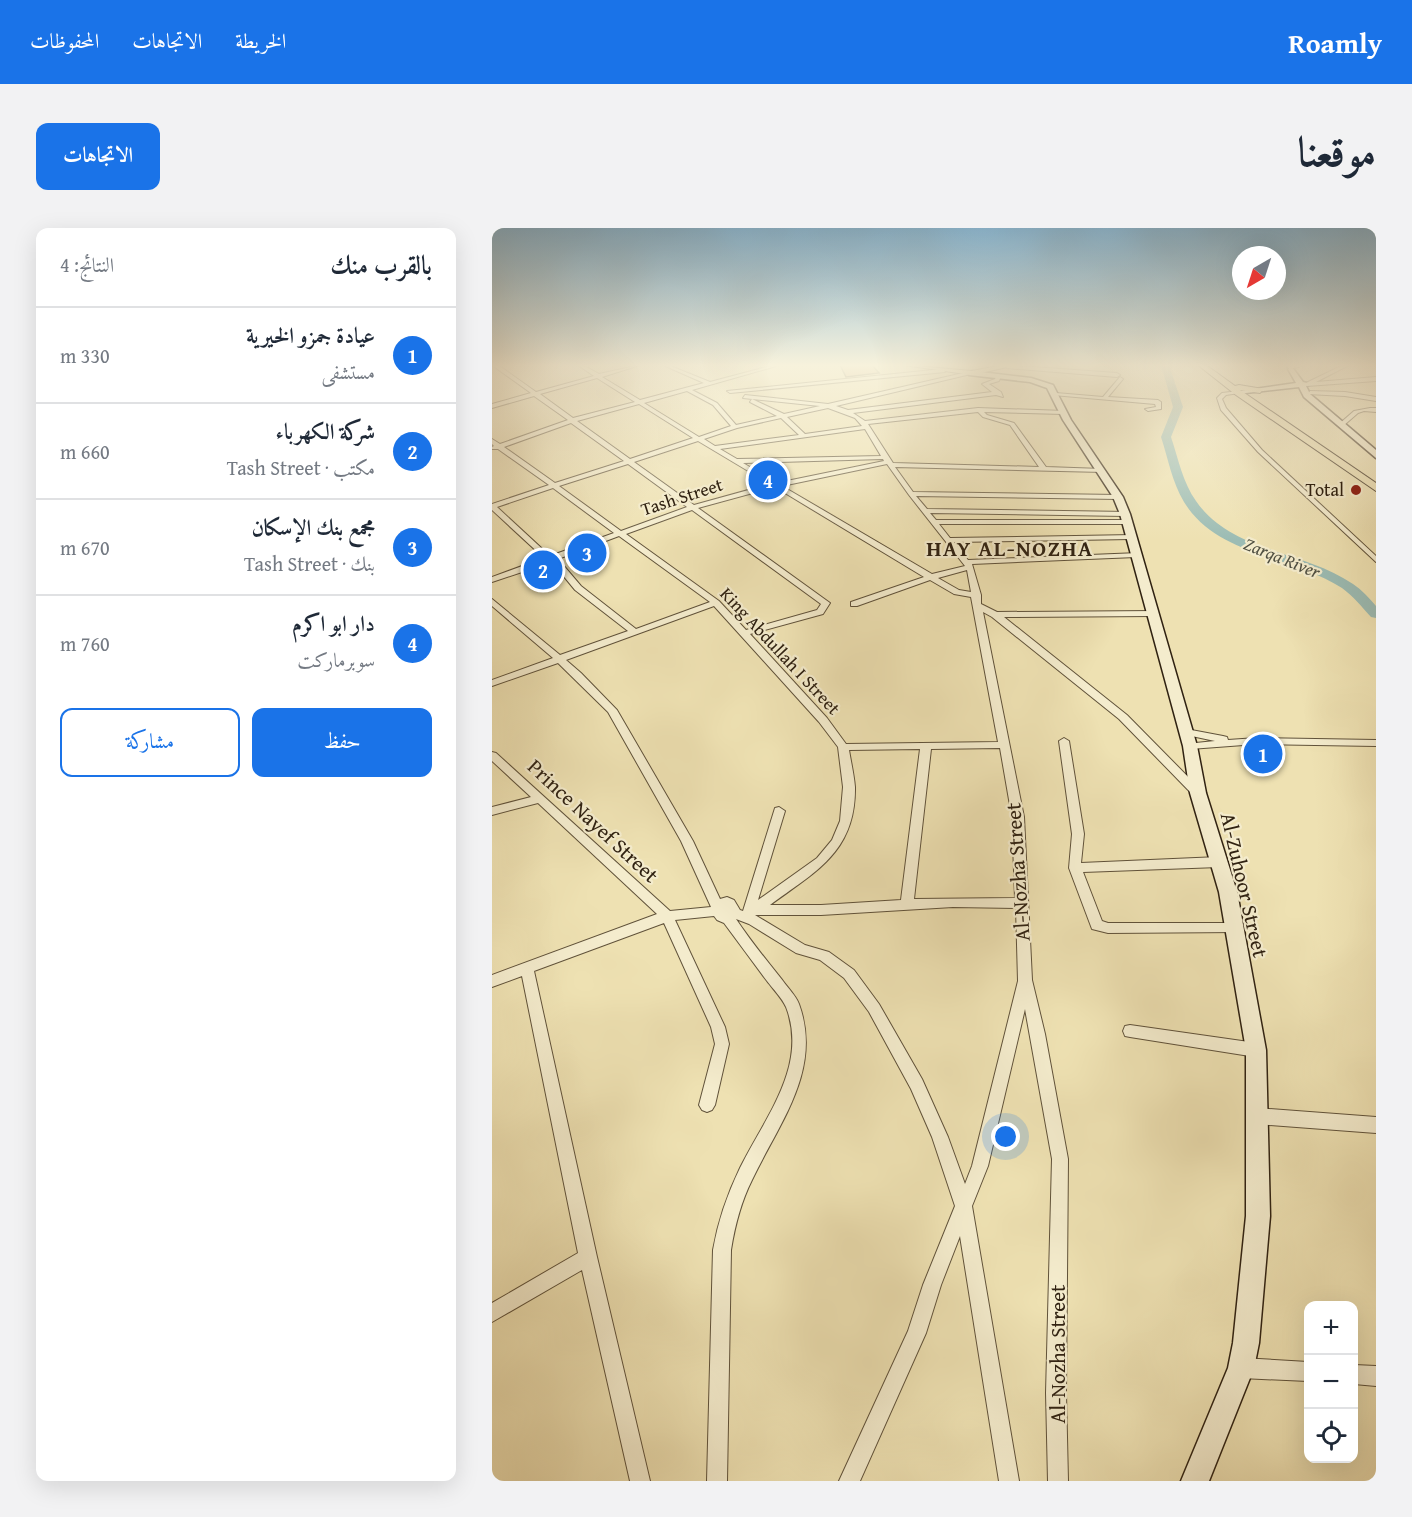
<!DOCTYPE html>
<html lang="ar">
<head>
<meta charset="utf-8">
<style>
  body { margin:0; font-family:"Gentium Book Plus",Amiri,serif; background:#f2f2f3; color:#1f2937; direction:rtl }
  .controls { position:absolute; right:18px; bottom:18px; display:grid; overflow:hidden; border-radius:12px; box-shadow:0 6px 24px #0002 }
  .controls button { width:54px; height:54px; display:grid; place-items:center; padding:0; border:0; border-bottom:2px solid #e0e1e3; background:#fff; color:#1f2937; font:30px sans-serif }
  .compass { position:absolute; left:740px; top:18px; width:54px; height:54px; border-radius:50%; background:#fff; box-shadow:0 6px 24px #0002; rotate:219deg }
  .you { position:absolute; left:514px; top:909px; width:21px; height:21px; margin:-15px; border:4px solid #fff; border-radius:50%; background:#1a73e8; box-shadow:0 0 0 9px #1a73e833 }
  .badge { display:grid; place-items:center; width:39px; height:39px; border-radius:50%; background:#1a73e8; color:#fff; font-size:20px; font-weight:700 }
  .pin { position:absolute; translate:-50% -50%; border:3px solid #fff; box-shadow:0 2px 6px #0006 }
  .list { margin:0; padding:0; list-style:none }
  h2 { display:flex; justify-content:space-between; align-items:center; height:78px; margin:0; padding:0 24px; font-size:26px }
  h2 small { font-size:20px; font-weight:400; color:#747a83 }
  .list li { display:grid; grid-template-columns:39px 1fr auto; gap:18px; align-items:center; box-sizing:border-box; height:96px; padding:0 24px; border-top:2px solid #e0e1e3 }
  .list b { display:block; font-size:22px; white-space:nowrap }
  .list p { margin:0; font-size:20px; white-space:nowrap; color:#747a83 }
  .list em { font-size:20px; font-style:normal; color:#747a83 }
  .actions { display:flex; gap:12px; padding:18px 24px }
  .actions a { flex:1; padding:14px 0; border:2px solid #1a73e8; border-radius:12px; text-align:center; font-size:21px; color:#1a73e8 }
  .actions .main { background:#1a73e8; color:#fff }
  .icon { flex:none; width:33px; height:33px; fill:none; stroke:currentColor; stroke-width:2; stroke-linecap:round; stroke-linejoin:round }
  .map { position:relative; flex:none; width:884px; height:1253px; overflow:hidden; direction:ltr; border-radius:12px }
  header { display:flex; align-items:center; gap:36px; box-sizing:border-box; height:84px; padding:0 30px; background:#1a73e8; color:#fff }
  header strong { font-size:28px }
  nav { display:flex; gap:33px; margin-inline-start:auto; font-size:21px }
  .intro { display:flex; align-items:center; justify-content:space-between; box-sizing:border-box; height:144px; padding:0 36px }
  h1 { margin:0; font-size:42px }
  .button { padding:15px 27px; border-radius:12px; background:#1a73e8; color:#fff; font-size:21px; font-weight:700 }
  main { display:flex; gap:36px; padding:0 36px }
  aside { flex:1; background:#fff; border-radius:12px; box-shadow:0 6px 24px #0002 }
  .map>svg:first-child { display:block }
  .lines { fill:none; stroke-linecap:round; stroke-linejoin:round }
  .river { fill:#9cbcb4; fill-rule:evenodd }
  .building { fill:#d19b6e; stroke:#302212; stroke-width:1.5 }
  .street-casing { stroke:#60523a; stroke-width:2 }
  .secondary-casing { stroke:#302212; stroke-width:3 }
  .primary-casing { stroke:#302212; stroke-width:2 }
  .street { fill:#f4eccd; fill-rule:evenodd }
  .secondary { fill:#f4eccd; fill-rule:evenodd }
  .primary { fill:#eee1b2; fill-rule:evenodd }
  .poi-dot { fill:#8f2418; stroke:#f4eccd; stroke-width:2 }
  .labels { text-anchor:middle; stroke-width:4.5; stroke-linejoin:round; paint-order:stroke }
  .far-poi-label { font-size:18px; fill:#302212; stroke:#f4eccd; text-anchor:end }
  .far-street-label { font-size:18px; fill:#302212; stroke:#f4eccd }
  .far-water-label { font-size:18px; font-style:italic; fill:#505043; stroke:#f4eccd }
  .street-label { font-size:21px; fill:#302212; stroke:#f4eccd }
  .far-district-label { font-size:22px; font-weight:bold; letter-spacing:1.5px; fill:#302212; stroke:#f4eccd }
</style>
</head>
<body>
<header>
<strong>Roamly</strong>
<nav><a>الخريطة</a><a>الاتجاهات</a><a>المحفوظات</a></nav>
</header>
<div class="intro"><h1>موقعنا</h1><a class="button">الاتجاهات</a></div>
<main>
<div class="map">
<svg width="884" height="1253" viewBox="0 0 884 1253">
  <rect width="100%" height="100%" fill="#eee1b2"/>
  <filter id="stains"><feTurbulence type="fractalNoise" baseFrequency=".00333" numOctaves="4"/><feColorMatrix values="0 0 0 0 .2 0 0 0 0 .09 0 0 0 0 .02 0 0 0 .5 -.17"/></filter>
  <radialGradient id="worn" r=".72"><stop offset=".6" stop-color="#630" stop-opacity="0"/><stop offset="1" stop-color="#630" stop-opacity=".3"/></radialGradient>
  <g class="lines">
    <path class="river" d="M669,137H677L691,179L679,209C686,230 691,255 704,273C740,325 812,322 861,356C870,362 877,370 884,378V390L879,389C870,379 861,368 850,360C800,328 725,328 692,274C680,254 676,230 669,209L681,179Z"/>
  </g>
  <path class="building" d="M348,137H380L387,145L354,149Z"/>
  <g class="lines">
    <g class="street-casing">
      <path id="street" d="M0,137H6L44,164L102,148L86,137H91L107,146L148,137L110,149L148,172L212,155L171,137H176L218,154L282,137H288L200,162L225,175L244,197L285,188L258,174L260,171L292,186L328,178L251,170L253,167L336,176L480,143L483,145L344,178L356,182L500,164L490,156L503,151L506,146L509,148L507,153L497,156L509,164L511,169L504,167L361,185L373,193L486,180L573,183L571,186L492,184L495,187L522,195L554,239L610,241L613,243L612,244L403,239L421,264L626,267L630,269L626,271L424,268L435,281L636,284L637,286L633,288L438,285L444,292H638V296H447L458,310L642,307V311H639L462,314L476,332L647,325L648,327L644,329L480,336L489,367V376L505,384L664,383L665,385L661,388L512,389L635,487L712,565L710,568H702L627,491L500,389L491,384L532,589L540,752L553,806L576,931L574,1165L576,1253H556L554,1165L560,931L533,781L496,938L480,978L527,1253H507L468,1008L449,1057L434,1105L368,1253H347L416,1103L431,1057L463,978L440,909L419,861L377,784L352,750L328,732L304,725L257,696L244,691C258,712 275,733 291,753C296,760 304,768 307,776C331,842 287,895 260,952C249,974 243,997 239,1022L235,1253H215L221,1022C226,993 235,967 248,940C272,891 317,838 294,779C290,770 281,761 275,753C261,734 246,714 232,695L225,692L222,688L183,692L233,799L237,816L223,877L220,882L215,884L210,882L207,877L223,816L219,799L172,695L42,743L105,1029L158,1253H138L90,1042L0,1094V1075L86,1025L30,748L0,759V747L165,686L46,575L0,587V579L39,569L0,533V524L4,525L178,683L219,679L189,613L116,484L66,435L0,458V452L61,430L0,378V371L68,427L136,403L83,362L60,334L0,354V349L52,330L0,282V276L57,257L6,221H0V219L2,218L0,216V211L8,216L76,192L42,168L0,180V176L39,165ZM105,150L143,174L81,190L48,166ZM195,163L221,177L239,198L207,209L152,175ZM147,176L201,210L138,231L85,193ZM336,180L363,190L370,198L313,206L295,189ZM486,184L491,189L518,197L547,239L401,235L376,196ZM289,190L307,207L223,218L212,211L245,200ZM79,195L132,233L63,255L12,219ZM373,201L389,228L245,231L228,221ZM206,213L278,256L202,277L142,234ZM391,231L392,233L285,255L251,235ZM136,236L195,279L129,303L67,258ZM395,236L417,267L473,338L440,346L290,258ZM283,259L432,349L359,374V378H365L438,352L462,366L479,369L506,514L354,516L335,490L258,406L331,386L338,375L206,280ZM61,260L122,305L58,328L5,279ZM200,282L329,376L325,382L254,402L227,373L134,306ZM127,308L218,374L144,401L89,358L66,331ZM475,342L479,364L467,362L446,350ZM222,378L327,494L346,519L351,559L348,593L340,612L325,630L266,672L293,583L287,579L283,580L251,683L248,682L242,672L235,669L228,671L201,613L125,482L89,445L74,432ZM508,520L520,589L523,670L422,671L439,521ZM428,521L409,672L329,677H278C323,644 364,624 363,559C362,547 359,534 357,522ZM461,679L524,680L526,753L480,938L473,956L456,909L430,851L387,776L362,742L337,724L313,717L263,687H329Z
        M513,137L625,145L628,147L625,149L515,140Z
        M803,137H813L798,141L795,139Z
        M851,137H857L824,154L884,149V153L815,158L812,156Z
        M451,141L453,144L238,165L235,163Z
        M628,149L631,151L616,169L666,172L669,174V181L656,183L653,181L664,179L663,176L561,167L564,165L611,169Z
        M747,163V165L734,167L730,171L734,180L770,222L884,328V334L766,224L729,182L725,170L730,165Z
        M818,163L853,164L884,169V173L853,168L816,166Z
        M878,180H884V184L872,183L866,185L851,198L846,197L862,183Z
        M694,501L731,508L735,509L736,512L765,510L884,512V518L765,516L698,521L693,518L694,516L723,513L690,506L689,504Z
        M572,510L577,513L592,606L589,635L727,629L731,631L733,634L731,637L727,639L591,644L610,693L616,695H742L747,696L749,700L747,704L616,705L600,701L577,640L580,606L567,513Z
        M638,797L764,815L769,817L771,822L769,827L764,829L638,809L633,808L631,803L633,798Z
        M765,880L884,889V905L765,896L759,893L757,888L759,883Z
        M749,1130L816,1134V1153L749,1150L742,1147L739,1140L742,1133Z
        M862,1137L884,1138V1158L862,1156Z"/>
    </g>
    <g class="secondary-casing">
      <path id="secondary" d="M800,139L811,154L819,156L814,158L818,166L884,222V230L812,169L807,159L745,166L741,164L804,155L796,141Z
        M480,143L539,150L561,157L579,192L631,269L638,286L705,518L714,565L745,664L774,822L778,988L767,1115L762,1140L717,1253H689L736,1140L741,1115L754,988V822L727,664L698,565L691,518L628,286L621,269L571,192L555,160L538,154L477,147Z"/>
    </g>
    <g class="primary-casing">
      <path id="primary" d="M412,137L480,143L510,137H524L480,147Z
        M706,137H714L743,158L747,157L771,161L768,165L748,162L884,255V263L744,167Z"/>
    </g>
    <use href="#street" class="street"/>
    <use href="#secondary" class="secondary"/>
    <use href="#primary" class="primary"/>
  </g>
  <linearGradient id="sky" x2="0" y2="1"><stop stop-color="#89b7d3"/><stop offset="0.44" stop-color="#f7f2dc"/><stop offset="1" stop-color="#f7f2dc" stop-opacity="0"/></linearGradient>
  <rect width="884" height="312" fill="url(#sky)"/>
  <circle class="poi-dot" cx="864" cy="262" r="6"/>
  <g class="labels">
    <g class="far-poi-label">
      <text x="852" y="268">Total</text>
    </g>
    <g class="far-street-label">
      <text transform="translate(190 269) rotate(-18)" y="6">Tash Street</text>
      <text transform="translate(288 423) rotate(47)" y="6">King Abdullah I Street</text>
    </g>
    <g class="far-water-label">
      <text transform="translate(790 330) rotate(22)" y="6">Zarqa River</text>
    </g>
    <g class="street-label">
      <text transform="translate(101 593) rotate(43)" y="7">Prince Nayef Street</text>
      <text transform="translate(526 644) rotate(-94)" y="7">Al-Nozha Street</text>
      <text transform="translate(752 657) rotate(77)" y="7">Al-Zuhoor Street</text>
      <text transform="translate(566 1126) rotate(-90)" y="7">Al-Nozha Street</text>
    </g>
    <g class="far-district-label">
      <text x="518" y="328">HAY AL-NOZHA</text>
    </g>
  </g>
  <rect width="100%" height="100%" filter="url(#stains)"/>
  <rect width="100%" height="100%" fill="url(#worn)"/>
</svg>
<div class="controls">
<button>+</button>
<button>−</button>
<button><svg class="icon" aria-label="locate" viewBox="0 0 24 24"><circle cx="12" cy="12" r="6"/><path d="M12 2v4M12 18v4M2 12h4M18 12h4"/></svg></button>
</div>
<svg class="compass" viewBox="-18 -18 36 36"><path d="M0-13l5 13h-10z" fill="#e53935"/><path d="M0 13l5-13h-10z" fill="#747a83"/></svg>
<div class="you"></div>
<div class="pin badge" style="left:771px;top:526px">1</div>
<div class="pin badge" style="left:51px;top:342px">2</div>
<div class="pin badge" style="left:95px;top:325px">3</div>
<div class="pin badge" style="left:276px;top:252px">4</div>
</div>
<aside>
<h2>بالقرب منك<small>النتائج: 4</small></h2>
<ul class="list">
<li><span class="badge">1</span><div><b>عيادة جمزو الخيرية</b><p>مستشفى</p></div><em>330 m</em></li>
<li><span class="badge">2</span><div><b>شركة الكهرباء</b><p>مكتب · Tash Street</p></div><em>660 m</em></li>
<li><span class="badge">3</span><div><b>مجمع بنك الإسكان</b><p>بنك · Tash Street</p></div><em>670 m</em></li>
<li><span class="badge">4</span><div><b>دار ابو اكرم</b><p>سوبرماركت</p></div><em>760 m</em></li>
</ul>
<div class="actions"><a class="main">حفظ</a><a>مشاركة</a></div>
</aside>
</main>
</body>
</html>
